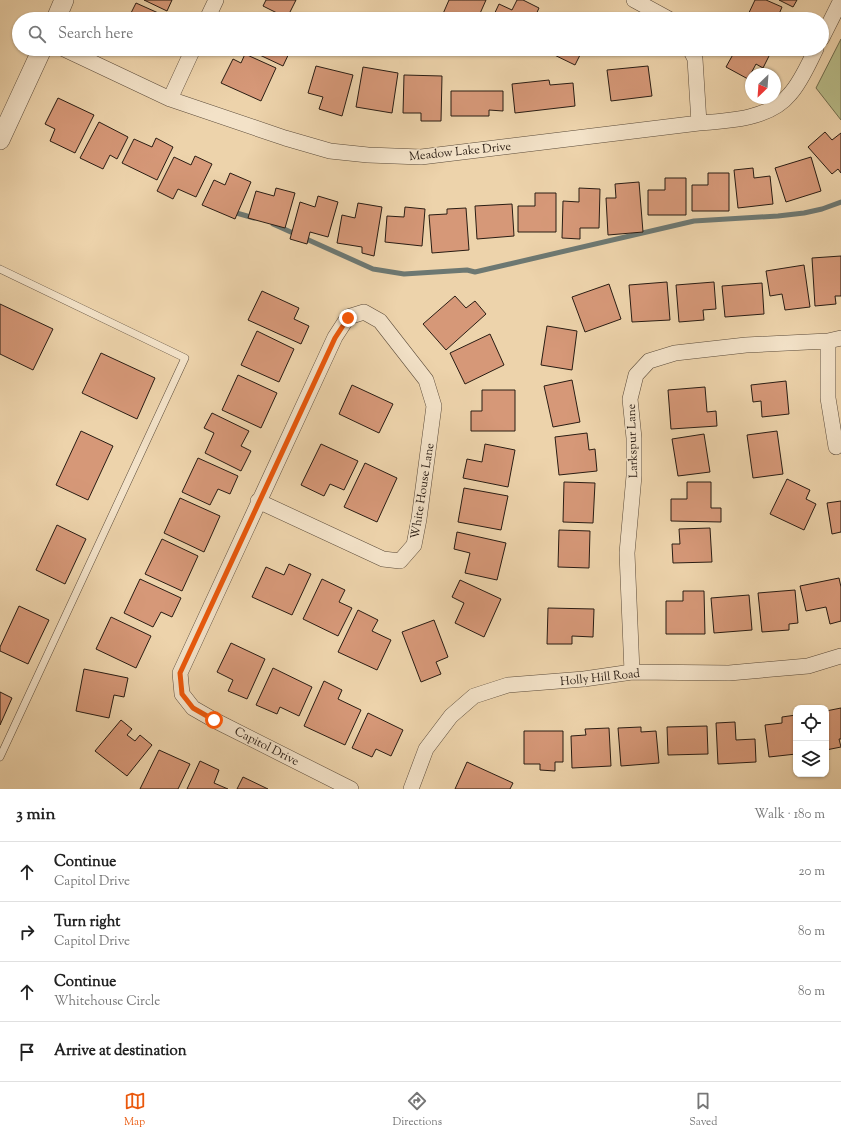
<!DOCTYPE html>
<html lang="en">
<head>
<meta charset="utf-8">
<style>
  body { margin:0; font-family:"Sorts Mill Goudy",serif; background:#f2f2f2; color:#222 }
  .controls { position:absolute; right:12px; bottom:12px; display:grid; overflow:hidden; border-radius:8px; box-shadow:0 1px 3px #0004 }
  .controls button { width:36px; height:36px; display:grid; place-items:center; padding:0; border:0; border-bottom:1px solid #e0e0e0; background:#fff; color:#222; font:20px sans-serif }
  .compass { position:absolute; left:745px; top:68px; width:36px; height:36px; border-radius:50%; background:#fff; box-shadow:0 1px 3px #0004; rotate:205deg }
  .stop { position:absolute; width:12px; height:12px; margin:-9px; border:3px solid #ea580c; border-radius:50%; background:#fff }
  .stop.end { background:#ea580c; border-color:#fff; box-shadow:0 1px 4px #0008 }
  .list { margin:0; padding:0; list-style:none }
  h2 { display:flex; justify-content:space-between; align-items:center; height:52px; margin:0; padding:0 16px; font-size:17px }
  h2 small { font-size:13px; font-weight:400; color:#767676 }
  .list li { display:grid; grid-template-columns:26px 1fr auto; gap:12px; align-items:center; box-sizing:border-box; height:60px; padding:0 16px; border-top:1px solid #e0e0e0 }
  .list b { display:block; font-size:15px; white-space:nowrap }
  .list p { margin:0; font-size:13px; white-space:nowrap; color:#767676 }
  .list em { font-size:13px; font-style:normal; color:#767676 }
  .icon { flex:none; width:22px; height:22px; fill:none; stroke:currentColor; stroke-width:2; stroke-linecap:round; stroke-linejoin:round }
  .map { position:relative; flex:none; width:841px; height:789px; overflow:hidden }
  .search { position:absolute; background:#fff; box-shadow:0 1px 3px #0004; left:12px; right:12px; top:12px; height:44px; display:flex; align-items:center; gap:10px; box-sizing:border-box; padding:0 14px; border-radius:22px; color:#767676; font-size:15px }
  .sheet { height:292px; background:#fff }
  nav { display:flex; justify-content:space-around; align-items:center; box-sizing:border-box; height:56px; border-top:1px solid #e0e0e0; background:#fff; font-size:11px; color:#767676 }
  nav a { display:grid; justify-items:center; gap:2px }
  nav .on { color:#ea580c }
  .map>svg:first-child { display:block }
  .green { fill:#b8bc89; stroke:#706c4e }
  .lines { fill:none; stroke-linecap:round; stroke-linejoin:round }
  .stream { stroke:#6d7872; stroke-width:5 }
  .building { fill:#d69878; stroke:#291c13 }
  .service-casing { stroke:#5a4a39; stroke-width:8 }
  .minor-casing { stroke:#5a4a39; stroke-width:16 }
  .tertiary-casing { stroke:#5a4a39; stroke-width:20 }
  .service { stroke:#f3e2c8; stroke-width:7 }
  .minor { stroke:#f3e2c8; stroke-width:15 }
  .tertiary { stroke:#f3e2c8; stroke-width:19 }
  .route { stroke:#ea580c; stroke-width:5 }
  .labels { text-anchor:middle; stroke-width:3; stroke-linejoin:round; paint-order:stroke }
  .street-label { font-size:12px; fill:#291c13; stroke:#f3e2c8 }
</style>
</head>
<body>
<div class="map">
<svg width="841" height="789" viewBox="0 0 841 789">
  <rect width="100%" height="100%" fill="#edd3ab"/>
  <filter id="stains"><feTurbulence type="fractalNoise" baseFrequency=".005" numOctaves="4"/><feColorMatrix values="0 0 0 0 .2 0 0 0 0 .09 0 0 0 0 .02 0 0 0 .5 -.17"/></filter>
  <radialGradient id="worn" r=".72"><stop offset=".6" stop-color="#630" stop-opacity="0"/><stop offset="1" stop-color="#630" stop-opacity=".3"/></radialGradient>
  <path class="green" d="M841,39V120L816,88Z"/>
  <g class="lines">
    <path class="stream" d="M233,212L254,218
      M273,224L373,269L404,274L467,270L475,272L694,221L778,216L804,213L822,209L841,202"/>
  </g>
  <path class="building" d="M144,0H172L167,11Z
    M266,0H296L287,18L263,6Z
    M449,0H486L478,18L468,14L466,19H448L442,16Z
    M517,0H523L539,8L534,19H492L499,4L512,10Z
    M755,0H766L782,7L777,19H746Z
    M779,0H797L793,7Z
    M136,3L165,16L164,19H128Z
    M554,14L564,19H552Z
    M247,49H291L283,66Z
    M542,49H583L575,65Z
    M736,49H766L771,52L763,68L756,64L748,79L726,67Z
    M245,54L276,68L261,101L221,83L233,59L241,63Z
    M316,66L353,75L342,116L319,109L323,97L308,93Z
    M648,66L652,96L611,101L607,70Z
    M363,67L398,73L392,113L356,107Z
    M404,75L442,76L441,121H421V113H403Z
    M549,80L550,85L573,83L575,106L515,113L512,84Z
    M451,91H503V111L489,110V116H451Z
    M58,98L94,115L75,153L50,141L55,129L45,124Z
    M99,122L128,137L117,159L110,155L103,169L80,158Z
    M825,132L832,140L841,133V173L838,169L832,174L808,147Z
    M156,138L173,147L157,180L122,163L134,139L152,147Z
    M195,156L212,164L196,197L178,189L173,199L157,191L174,157L191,165Z
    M811,157L821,191L786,202L775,168Z
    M753,168L754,178L770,176L773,204L738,208L734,170Z
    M230,173L251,182L235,219L202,205L214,180L225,185Z
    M708,173H729V211H692V185H708Z
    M665,178H686V215H648V190H665Z
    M639,182L643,232L608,235L606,198H616L615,184Z
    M276,188L295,193L285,228L248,218L256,191L274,196Z
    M579,188L600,189L599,228H580V239L562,238L563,201L579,202Z
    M535,193H556V232H518V206H535Z
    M318,196L338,202L328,237L310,232L307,244L290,239L300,202L315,207Z
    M358,203L382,207L374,256L362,253V247L337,243L342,215L355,218Z
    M512,204L514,236L477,239L475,206Z
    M405,207L425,209L422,246L385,242L387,216L404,217Z
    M466,208L469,250L432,253L429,215L447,214V209Z
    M841,256V296H835L836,304L815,306L812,258Z
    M804,265L810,307L785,310L782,294L770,296L766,271Z
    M667,282L670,320L632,322L629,285Z
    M714,282L716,309L703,310L704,320L679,322L676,285Z
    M762,283L764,314L725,317L722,286Z
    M609,284L621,319L585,332L572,297Z
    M262,291L299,308L294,319L309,326L301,344L248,320Z
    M455,296L466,308L475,301L486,314L446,350L423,324Z
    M0,304L53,329L33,370L0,354Z
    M547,326L577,331L572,370L541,365Z
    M257,331L294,349L279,382L241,365Z
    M490,334L504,365L465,384L450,353Z
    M101,353L155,378L137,419L82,393Z
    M238,375L277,393L261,428L222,410Z
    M572,380L580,422L553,427L544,386Z
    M786,381L789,414L762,417L761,401L753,402L751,385Z
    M352,385L393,404L379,433L339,414Z
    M705,387L707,412L716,411L717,426L671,429L668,390Z
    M482,390H515V431H471V411H482Z
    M212,413L249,431L241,446L251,451L241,471L205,453L214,433L204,428Z
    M81,431L113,446L88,500L56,485Z
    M777,431L783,474L753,478L747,435Z
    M587,433L589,450L595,449L597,471L559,475L555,437Z
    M704,434L710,472L678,476L672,439Z
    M321,444L358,461L344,490L330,484L324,496L301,485Z
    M485,444L515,450L508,487L463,478L467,459L482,462Z
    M198,458L238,476L230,494L218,489L210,505L182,492Z
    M365,463L397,478L377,522L344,507Z
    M787,479L810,490L806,499L816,504L804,530L770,514Z
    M564,482L595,483L593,523L563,522Z
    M687,482H711V508H721V522L671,521V499H687Z
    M464,488L508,496L501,530L458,522Z
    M180,498L220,516L204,552L164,533Z
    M841,501V532L832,534L827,503Z
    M57,525L86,539L65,584L36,570Z
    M710,528L712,562L673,563L672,544H680L679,529Z
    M559,530L590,531L589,568L558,567Z
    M457,532L506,543L497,580L465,573L470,553L454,549Z
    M162,539L198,556L182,591L145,574Z
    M289,564L311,574L292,615L252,597L266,567L284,575Z
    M839,578L841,587V621L830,624L826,607L806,611L800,586Z
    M140,579L181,598L172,617L161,612L153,627L124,613Z
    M322,579L345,590L339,602L352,608L338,636L303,619Z
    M460,580L501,599L484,637L455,623L464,603L452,597Z
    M795,590L798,623L789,624V630L762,632L758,593Z
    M683,591H704L705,634H666V601H683Z
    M749,595L752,630L714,633L711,598Z
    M19,606L49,620L28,664L0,651V647Z
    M548,608L594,609L593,637L572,636V644H547Z
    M358,610L378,620L372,631L391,640L377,670L338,652Z
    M111,617L151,636L136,668L96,649Z
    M434,620L448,657L436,662L441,674L421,682L402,632Z
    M231,643L265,659L247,699L228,691L233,680L217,672Z
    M273,668L312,687L299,716L280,707L277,714L256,705Z
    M84,669L128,678L124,697L114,695L109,718L76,711Z
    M324,681L342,690L338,699L361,710L345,745L304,726Z
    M0,692L12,698L0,725Z
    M841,708V739H839L841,747L826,750V711Z
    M368,713L403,730L391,756L376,749L372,757L352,748Z
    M796,715V754L769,757L765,725L782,723V717Z
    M121,720L132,729L127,735L135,741L140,735L152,745L127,776L95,751Z
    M735,722L736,740L755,739L756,762L718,764L716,723Z
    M707,726L708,754L668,755L667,727Z
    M641,727V732L656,731L659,763L621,766L618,728Z
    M609,728L611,766L572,768L571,736L586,735L585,729Z
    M524,731H563V762H555V771L540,770V764H524Z
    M159,750L190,764L178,789H140Z
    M200,761L219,770L214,783L228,789H187Z
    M467,762L513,783L510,789H455Z
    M243,777L268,789H237Z"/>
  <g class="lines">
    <g class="service-casing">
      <path id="service" d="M0,269L185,358L0,757"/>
    </g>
    <g class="minor-casing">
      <path id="minor" d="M634,0L669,19
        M207,19L216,0
        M822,38L841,0
        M64,49L170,99L285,138L330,151L368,155L421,157L699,123C729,121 770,119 790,94C801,82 809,63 816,49
        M690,49L695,59L699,123
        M170,99L193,49
        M828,341V398L836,447
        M258,501L383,559L400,561L414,545L419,519L434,406L426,380L380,321L364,312L348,317L335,337L180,673L182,694L193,708L214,720L351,789
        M632,672L627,553L634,476V438L630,399L636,375L649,361L675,353L746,345L828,341L841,338
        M411,789L426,749L451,716L474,696L508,685L584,679L632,672L729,673L808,666L841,656"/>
    </g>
    <g class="tertiary-casing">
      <path id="tertiary" d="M56,19L64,0
        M0,140L42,49"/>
    </g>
    <use href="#service" class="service"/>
    <use href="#minor" class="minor"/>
    <use href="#tertiary" class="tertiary"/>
  </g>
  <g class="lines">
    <path class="route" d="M214,720L193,708L182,694L180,673L335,338L348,318"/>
  </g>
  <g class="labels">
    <g class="street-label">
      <text transform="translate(460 151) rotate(-6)" y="4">Meadow Lake Drive</text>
      <text transform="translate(632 441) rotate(-92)" y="4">Larkspur Lane</text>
      <text transform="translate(422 491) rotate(-81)" y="4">White House Lane</text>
      <text transform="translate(600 677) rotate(-6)" y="4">Holly Hill Road</text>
      <text transform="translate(267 746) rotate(27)" y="4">Capitol Drive</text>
    </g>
  </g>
  <rect width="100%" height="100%" filter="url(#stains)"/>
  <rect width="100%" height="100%" fill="url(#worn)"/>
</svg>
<div class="controls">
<button><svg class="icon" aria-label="locate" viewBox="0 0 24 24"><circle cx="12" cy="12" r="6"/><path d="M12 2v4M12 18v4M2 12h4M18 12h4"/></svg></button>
<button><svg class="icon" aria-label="layers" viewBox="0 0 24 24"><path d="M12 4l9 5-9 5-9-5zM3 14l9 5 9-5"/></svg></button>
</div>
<svg class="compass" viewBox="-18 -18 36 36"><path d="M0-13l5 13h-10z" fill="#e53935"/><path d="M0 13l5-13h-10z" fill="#767676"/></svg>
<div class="stop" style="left:214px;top:720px"></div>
<div class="stop end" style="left:348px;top:318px"></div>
<div class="search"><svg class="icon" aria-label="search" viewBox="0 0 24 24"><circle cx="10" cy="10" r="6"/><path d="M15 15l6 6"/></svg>Search here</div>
</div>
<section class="sheet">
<h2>3 min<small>Walk · 180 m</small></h2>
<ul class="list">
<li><svg class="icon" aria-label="ahead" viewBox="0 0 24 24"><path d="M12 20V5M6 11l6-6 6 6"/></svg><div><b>Continue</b><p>Capitol Drive</p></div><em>20 m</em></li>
<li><svg class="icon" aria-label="right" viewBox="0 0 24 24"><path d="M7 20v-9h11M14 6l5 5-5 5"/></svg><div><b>Turn right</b><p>Capitol Drive</p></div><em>80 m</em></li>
<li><svg class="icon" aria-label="ahead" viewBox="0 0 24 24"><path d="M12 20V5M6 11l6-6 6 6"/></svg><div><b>Continue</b><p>Whitehouse Circle</p></div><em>80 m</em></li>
<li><svg class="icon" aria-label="arrive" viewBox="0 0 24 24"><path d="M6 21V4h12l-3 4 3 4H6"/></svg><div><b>Arrive at destination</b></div></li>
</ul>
</section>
<nav>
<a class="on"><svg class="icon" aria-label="map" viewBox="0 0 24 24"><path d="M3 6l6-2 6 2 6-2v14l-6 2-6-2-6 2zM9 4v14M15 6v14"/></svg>Map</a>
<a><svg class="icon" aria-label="directions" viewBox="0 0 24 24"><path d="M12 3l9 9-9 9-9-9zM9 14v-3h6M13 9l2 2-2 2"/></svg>Directions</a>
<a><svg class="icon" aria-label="saved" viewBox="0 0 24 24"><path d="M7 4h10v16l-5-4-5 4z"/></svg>Saved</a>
</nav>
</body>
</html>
